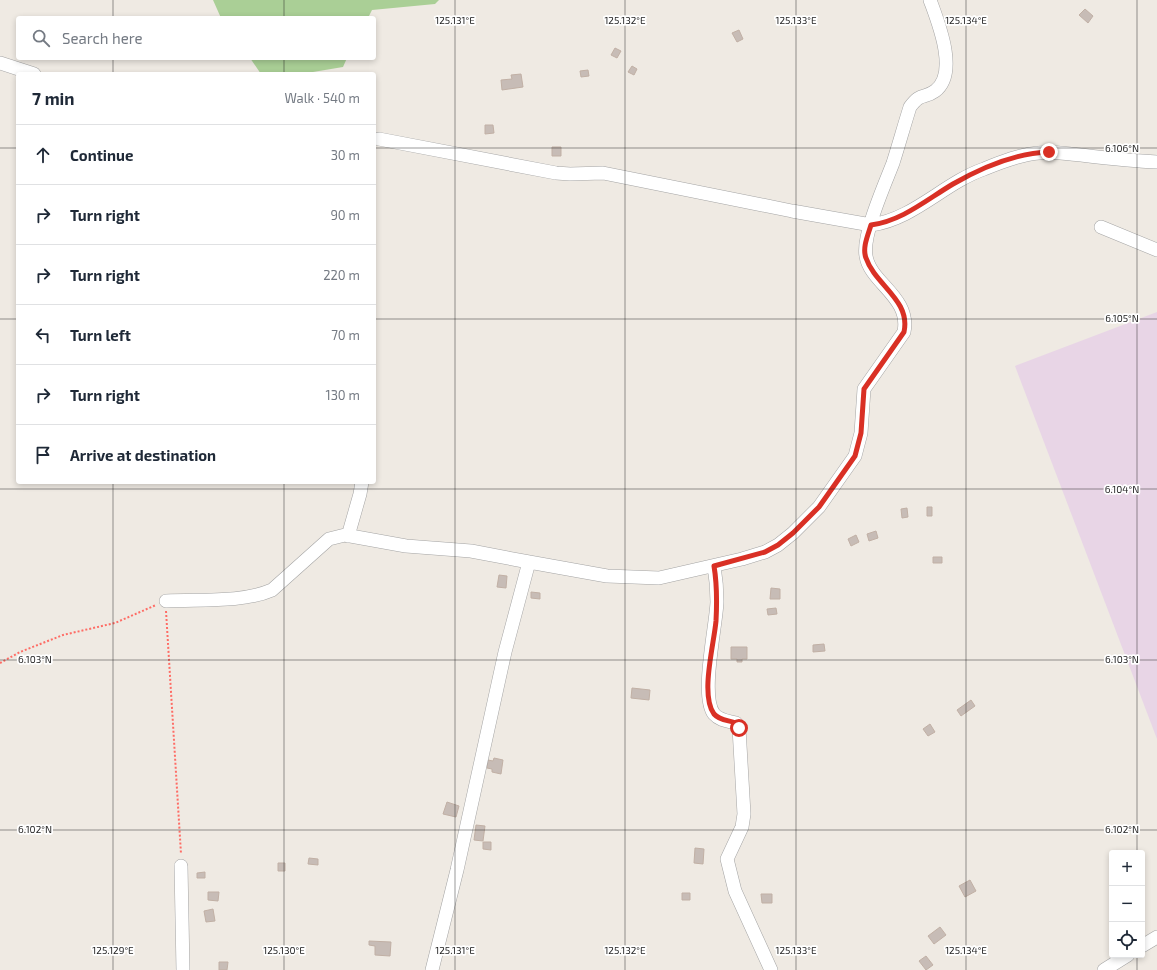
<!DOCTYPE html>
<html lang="en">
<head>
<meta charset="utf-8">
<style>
  body { margin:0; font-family:"Exo 2",sans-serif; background:#f6f6f7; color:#1f2937 }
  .controls { position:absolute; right:12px; bottom:12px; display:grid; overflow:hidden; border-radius:4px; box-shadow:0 2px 6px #0003 }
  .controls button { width:36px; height:36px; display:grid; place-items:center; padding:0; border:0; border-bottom:1px solid #e0e1e3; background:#fff; color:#1f2937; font:20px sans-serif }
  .stop { position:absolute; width:12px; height:12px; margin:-9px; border:3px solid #d93025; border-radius:50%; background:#fff }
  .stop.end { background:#d93025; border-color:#fff; box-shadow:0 1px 4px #0008 }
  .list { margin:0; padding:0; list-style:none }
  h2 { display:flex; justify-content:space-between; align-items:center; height:52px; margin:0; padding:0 16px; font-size:17px }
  h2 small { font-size:13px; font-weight:400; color:#747a83 }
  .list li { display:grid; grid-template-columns:26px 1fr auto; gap:12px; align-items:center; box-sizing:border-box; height:60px; padding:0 16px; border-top:1px solid #e0e1e3 }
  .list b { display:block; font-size:15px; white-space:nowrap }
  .list em { font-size:13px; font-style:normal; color:#747a83 }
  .icon { flex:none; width:22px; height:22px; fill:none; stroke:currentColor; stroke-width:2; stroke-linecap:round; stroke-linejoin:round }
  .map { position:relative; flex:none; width:1157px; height:970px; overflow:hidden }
  .search { position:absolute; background:#fff; box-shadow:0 2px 6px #0003; left:16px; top:16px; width:360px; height:44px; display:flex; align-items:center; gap:10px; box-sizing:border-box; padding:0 14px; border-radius:4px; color:#747a83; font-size:15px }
  .panel { position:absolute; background:#fff; box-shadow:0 2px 6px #0003; left:16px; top:72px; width:360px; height:412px; border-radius:4px }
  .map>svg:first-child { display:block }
  .industrial { fill:#e8d5e6 }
  .forest { fill:#aacf96 }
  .building { fill:#c7bcb6; stroke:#c1b0a5 }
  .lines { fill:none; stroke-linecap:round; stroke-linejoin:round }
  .minor-casing { stroke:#a4a4a4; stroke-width:14 }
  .path { stroke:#fe6c65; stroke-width:2; stroke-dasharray:2 2; stroke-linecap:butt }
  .minor { stroke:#fff; stroke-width:13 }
  .route { stroke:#d93025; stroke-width:5 }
  .ticks { fill:none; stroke:#1d1d1d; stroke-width:1; stroke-opacity:0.45 }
  .ticks-label { font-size:10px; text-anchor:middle; fill:#1d1d1d; stroke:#fff; stroke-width:3.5; stroke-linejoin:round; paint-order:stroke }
</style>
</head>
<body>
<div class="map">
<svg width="1157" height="970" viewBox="0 0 1157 970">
  <rect width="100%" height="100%" fill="#efeae3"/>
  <path class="industrial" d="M1157,312V739L1015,366Z"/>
  <path class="forest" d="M213,0H439L435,4L372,10L368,18H221Z
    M250,58H347L343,67L301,74H261Z"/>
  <path class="building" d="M1085,9L1093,16L1088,23L1079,15Z
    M739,30L743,39L737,42L732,33Z
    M615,48L621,51L617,58L611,55Z
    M632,66L637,69L634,75L628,72Z
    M588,70L589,76L581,77L580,71Z
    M521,74L523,87L502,90L501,80L512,79L511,75Z
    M485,125H493L494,133L485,134Z
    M552,147H561V156H552Z
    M927,507H932V516H927Z
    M907,508L908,517L902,518L901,509Z
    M876,531L878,538L869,541L867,534Z
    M856,535L859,542L851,546L848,539Z
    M933,557H942V563H933Z
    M499,575L507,576L506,588L497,587Z
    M771,588L780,589V599H770Z
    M531,592L540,593V599L531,598Z
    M776,608L777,614L768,615L767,609Z
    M824,644L825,651L813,652V645Z
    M731,647H747V659H742V662H737V659H731Z
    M632,688L650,690L649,700L631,698Z
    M971,700L975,706L961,716L957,710Z
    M930,724L935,732L928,736L923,729Z
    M494,758L503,760L501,774L492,772V769L487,768L488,760L493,761Z
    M447,802L459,806L456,817L443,814Z
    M476,825L485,826L483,841L474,840Z
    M483,842H491V850L483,849Z
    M695,848L704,849L703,864L694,863Z
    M309,858L318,859V865L308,864Z
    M278,863H285V871H278Z
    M205,872V878H197V873Z
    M970,880L976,891L965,897L959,886Z
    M208,892H219L218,901L208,900Z
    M682,893H690V900H682Z
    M761,894H772V903H762Z
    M213,909L215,921L206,922L204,911Z
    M940,927L946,935L934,944L928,936Z
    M369,941L391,942L390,956L375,955V946L369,945Z
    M926,956L933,965L926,970L919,961Z
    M219,962H228L227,970H219Z"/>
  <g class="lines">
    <g class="minor-casing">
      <path id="minor" d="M0,63L34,74
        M379,139L556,173L570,174L603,173L792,211L871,225C914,219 944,183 984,169C1001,162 1021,154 1039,153C1053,151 1067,154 1081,155C1106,158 1132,161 1157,162
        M1101,227L1157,250
        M348,536L360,494L362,482
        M529,562L607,576L659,578L742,559L765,552L778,545L793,533L819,507L855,456L861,433L864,389L904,332C911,297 870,283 866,256C862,235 885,184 893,163C899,144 904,126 910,107C921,92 924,99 935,91C959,73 938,22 930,0
        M714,566C716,578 717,590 717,602C716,627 700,696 714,714C720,721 729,721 736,723L739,728L744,814L742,827L727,859L735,891L771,970
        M166,601C199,599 242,603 272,590L329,539L345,535L406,546L471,551L529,562L505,652L457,870L432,970
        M181,866L183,970
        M1142,946L1157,937
        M1104,970L1128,955"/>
    </g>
    <path class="path" d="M166,611L181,854
      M0,663L20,652L63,635L115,623L156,605"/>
    <use href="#minor" class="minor"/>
  </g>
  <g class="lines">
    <path class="route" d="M739,728L736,723C729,720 720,721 714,714C700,695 714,644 716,621C717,602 717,584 714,566L765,552L778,545L793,533L819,507L855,456L861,433L864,389L904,332C911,300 875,285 866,258C862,248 868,235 871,225C902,221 926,200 953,184C981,168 1016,153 1049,152"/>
  </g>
  <path class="ticks" d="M113,0V18M284,0V18M455,0V970M625,0V970M796,0V970M966,0V970M1137,0V853M113,58V74M284,58V74M0,148H18M374,148H1157M0,319H18M374,319H1157M113,482V970M284,482V970M0,489H1157M0,660H1157M0,830H1157M1137,955V970"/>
  <g class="ticks-label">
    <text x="455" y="24">125.131°E</text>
    <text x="625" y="24">125.132°E</text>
    <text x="796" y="24">125.133°E</text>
    <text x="966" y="24">125.134°E</text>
    <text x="1122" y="152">6.106°N</text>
    <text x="1122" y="322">6.105°N</text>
    <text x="1122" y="493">6.104°N</text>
    <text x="35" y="663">6.103°N</text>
    <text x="1122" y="663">6.103°N</text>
    <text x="35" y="833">6.102°N</text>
    <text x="1122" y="833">6.102°N</text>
    <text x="113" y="954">125.129°E</text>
    <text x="284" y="954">125.130°E</text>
    <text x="455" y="954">125.131°E</text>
    <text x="625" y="954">125.132°E</text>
    <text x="796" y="954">125.133°E</text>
    <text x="966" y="954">125.134°E</text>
  </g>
</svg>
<div class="controls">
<button>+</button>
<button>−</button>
<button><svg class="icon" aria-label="locate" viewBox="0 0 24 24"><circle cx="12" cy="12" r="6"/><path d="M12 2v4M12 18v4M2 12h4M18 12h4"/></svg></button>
</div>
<div class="stop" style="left:739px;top:728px"></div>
<div class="stop end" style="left:1049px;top:152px"></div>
<div class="search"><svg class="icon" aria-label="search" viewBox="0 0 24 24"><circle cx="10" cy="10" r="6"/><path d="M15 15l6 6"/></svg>Search here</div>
<section class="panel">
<h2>7 min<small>Walk · 540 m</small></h2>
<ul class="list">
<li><svg class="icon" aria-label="ahead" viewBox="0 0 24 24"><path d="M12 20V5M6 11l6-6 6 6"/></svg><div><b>Continue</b></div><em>30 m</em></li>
<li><svg class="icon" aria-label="right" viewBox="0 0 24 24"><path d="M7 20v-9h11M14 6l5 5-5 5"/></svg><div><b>Turn right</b></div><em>90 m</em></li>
<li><svg class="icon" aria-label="right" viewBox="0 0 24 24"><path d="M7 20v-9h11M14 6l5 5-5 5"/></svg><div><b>Turn right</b></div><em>220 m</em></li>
<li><svg class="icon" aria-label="left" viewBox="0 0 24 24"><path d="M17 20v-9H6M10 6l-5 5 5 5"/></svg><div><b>Turn left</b></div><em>70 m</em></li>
<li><svg class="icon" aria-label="right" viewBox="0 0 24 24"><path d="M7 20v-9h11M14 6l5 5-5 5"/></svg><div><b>Turn right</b></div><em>130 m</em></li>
<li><svg class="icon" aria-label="arrive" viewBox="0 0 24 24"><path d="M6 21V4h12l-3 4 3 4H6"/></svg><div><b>Arrive at destination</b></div></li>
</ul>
</section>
</div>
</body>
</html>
